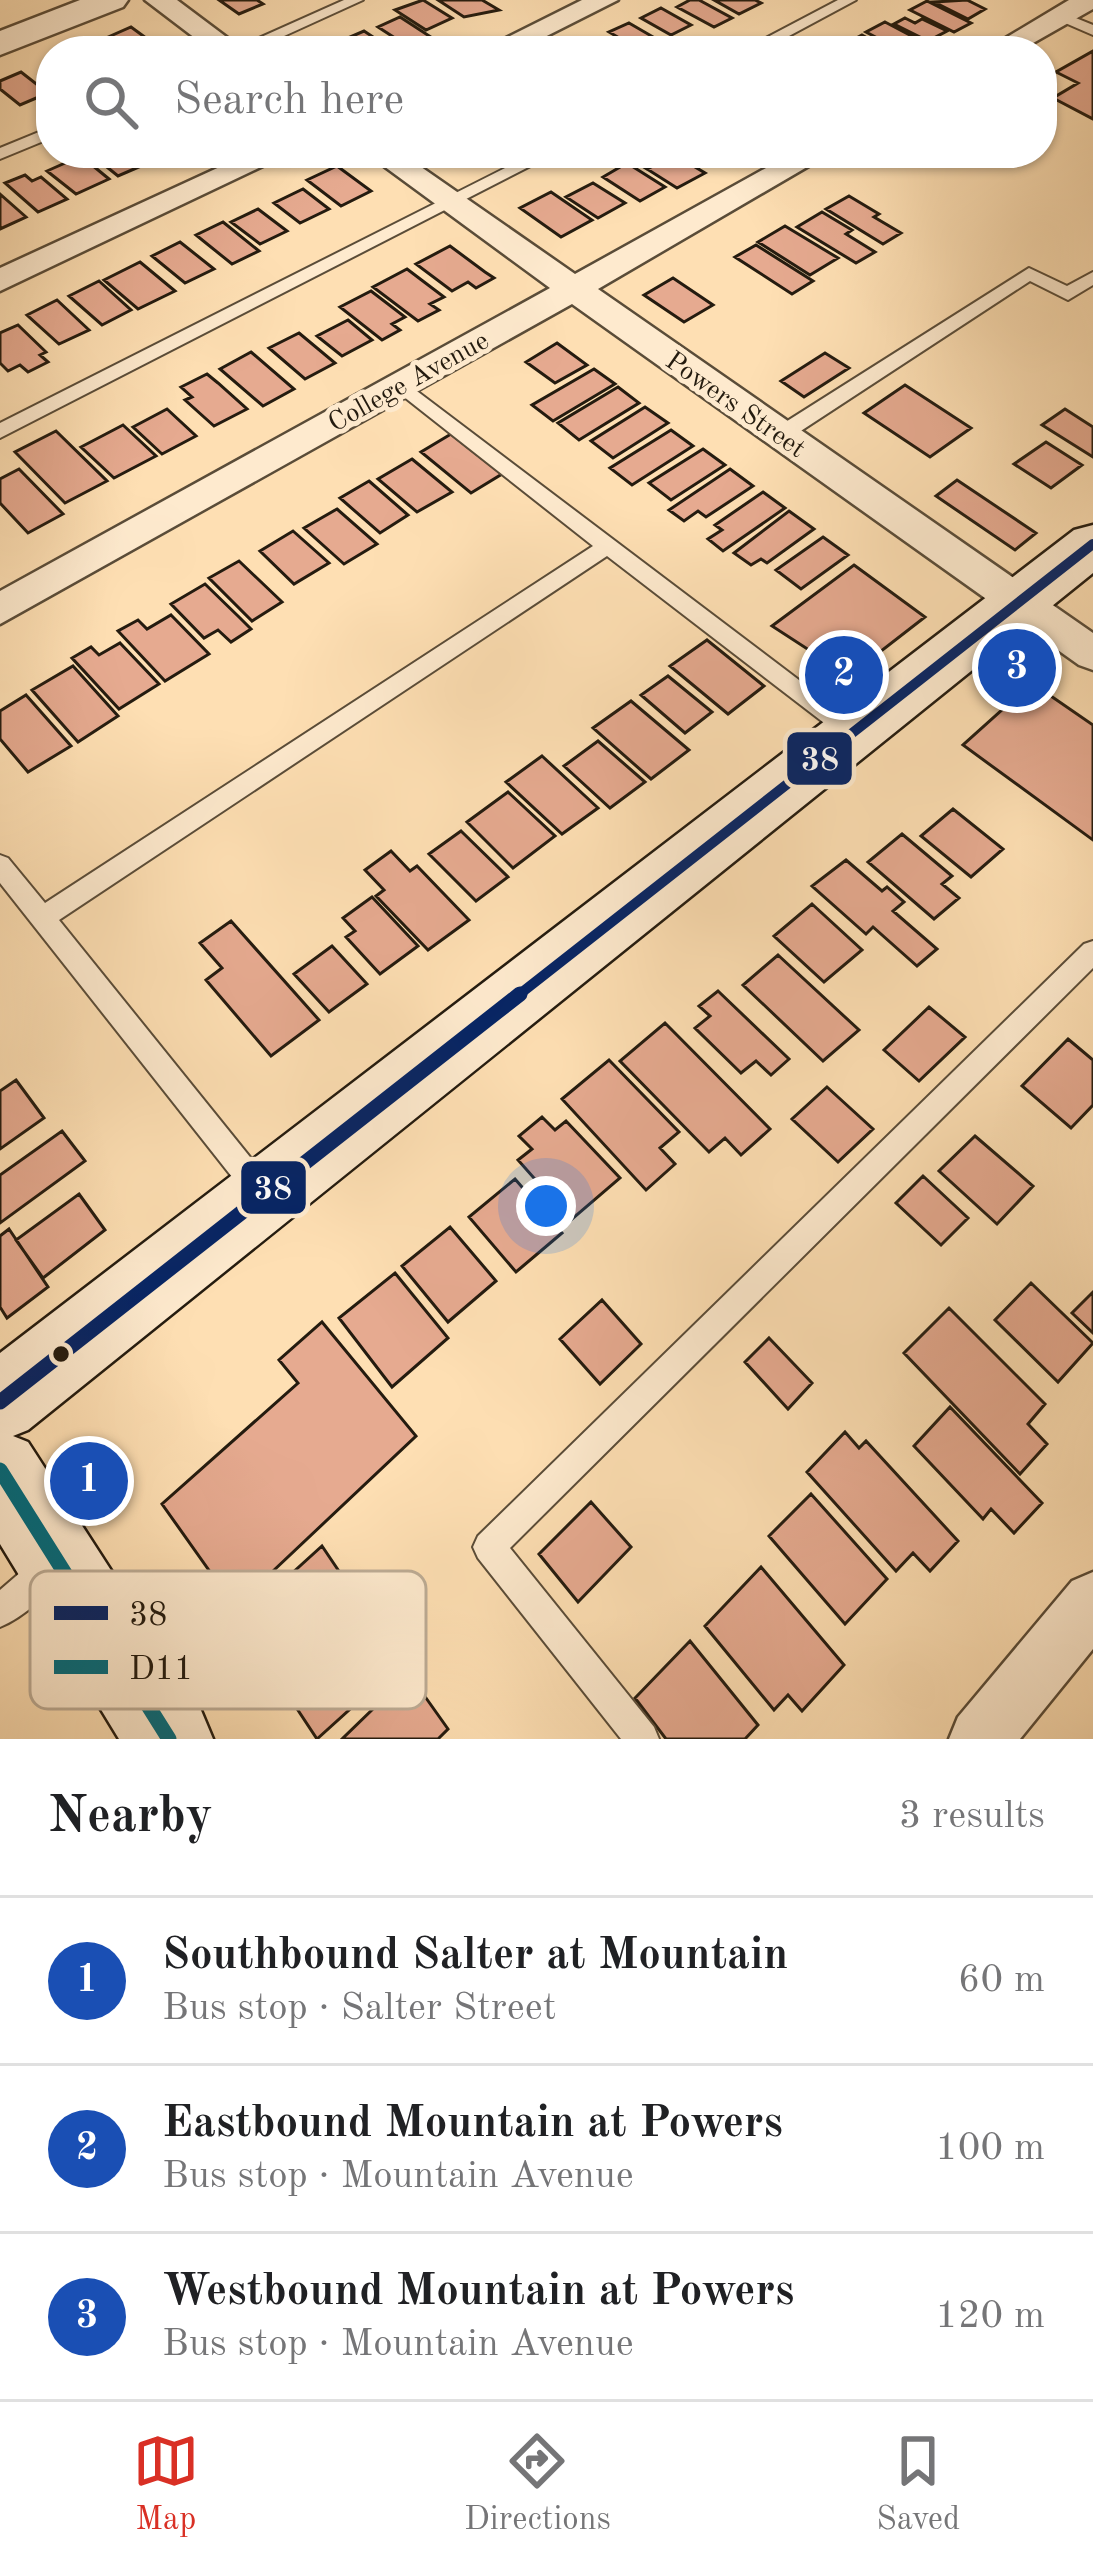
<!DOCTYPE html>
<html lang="en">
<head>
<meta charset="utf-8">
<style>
  body { margin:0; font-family:"Old Standard TT",serif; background:#f2f2f2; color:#202124 }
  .you { position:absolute; left:546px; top:1206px; width:42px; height:42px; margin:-30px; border:9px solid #fff; border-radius:50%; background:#1a73e8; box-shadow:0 0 0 18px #1a73e833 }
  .badge { display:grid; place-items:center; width:78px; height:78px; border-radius:50%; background:#d93025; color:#fff; font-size:39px; font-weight:700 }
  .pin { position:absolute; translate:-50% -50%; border:6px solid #fff; box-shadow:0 3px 12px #0006 }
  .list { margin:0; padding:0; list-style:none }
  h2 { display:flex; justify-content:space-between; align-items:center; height:156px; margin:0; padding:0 48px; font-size:51px }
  h2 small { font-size:39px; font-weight:400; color:#757577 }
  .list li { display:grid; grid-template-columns:78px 1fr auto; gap:36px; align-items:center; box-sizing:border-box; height:168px; padding:0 48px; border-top:3px solid #e0e0e0 }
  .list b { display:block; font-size:45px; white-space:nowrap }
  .list p { margin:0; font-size:39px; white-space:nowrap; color:#757577 }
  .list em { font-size:39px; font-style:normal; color:#757577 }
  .icon { flex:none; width:66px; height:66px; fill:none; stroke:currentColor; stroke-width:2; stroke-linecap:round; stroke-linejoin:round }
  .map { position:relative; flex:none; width:1093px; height:1739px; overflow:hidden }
  .search { position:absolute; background:#fff; box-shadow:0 3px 9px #0004; left:36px; right:36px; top:36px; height:132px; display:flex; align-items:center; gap:30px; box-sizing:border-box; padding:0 42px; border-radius:48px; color:#757577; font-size:45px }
  .sheet { height:660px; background:#fff }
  nav { display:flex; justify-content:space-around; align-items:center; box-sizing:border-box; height:168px; border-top:3px solid #e0e0e0; background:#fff; font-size:33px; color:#757577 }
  nav a { display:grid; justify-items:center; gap:6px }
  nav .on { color:#d93025 }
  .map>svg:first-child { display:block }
  .building { fill:#e6aa90; stroke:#241b0f; stroke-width:3 }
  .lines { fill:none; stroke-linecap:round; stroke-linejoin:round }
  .service-casing { stroke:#5a4c38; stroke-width:4 }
  .minor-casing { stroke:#5a4c38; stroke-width:5 }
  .tertiary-casing { stroke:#5a4c38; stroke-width:5 }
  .secondary-casing { stroke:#241b0f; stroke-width:5 }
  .service { fill:#feeace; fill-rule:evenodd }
  .minor { fill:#feeace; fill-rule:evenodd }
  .tertiary { fill:#feeace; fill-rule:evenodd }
  .secondary { fill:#feeace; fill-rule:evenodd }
  .bus-1-far1-casing { stroke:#feeace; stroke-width:20 }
  .bus-1-casing { stroke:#feeace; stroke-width:24 }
  .bus-2-casing { stroke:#feeace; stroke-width:24 }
  .bus-1-far1 { stroke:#052465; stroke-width:10 }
  .bus-1 { stroke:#052465; stroke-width:15 }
  .bus-2 { stroke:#026c7e; stroke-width:15 }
  .bus-dot { fill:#241b0f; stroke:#feeace; stroke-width:4.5 }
  .labels { text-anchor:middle; stroke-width:10; stroke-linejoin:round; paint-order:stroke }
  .far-street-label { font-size:27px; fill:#241b0f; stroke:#feeace }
  .key { fill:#feeace; stroke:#bdac95; stroke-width:3 }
  .key-label { font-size:33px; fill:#241b0f }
  .line-badge { stroke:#feeace; stroke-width:4.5 }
  .badge-label { font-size:33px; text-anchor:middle; font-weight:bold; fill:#fff }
</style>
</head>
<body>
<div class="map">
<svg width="1093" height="1739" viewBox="0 0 1093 1739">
  <rect width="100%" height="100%" fill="#fedfb3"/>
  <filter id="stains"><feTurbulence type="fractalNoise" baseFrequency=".00167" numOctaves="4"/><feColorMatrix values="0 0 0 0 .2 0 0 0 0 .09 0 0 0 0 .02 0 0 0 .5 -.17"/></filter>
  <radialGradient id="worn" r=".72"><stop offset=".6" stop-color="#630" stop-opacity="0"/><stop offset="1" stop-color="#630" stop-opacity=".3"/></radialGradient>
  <path class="building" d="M219,0H257L263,4L239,14Z
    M423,0L452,18L426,30L395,10Z
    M438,0H482L499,10L464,17Z
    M690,0H699L732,18L714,27L677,7Z
    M714,0H755L761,3L739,14Z
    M967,0L985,9L968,19L934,2Z
    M927,1L971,23L954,32L910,10Z
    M661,8L691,25L671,35L641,18Z
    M400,17L440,43L415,51L378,27Z
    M905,18L915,23L922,19L947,31L928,41L894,24Z
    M885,22L921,41L902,51L866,32Z
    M629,23L660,41L640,50L609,32Z
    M131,27L157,46L124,51L106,38Z
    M364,31L394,51H372L350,37Z
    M862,35L891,51L840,47Z
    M1093,51V119L1053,98L1078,83L1056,72Z
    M21,72L48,93L20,105L0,89V81Z
    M136,153L148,163L118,176L97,159L106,153Z
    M621,153H673L675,155L647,169Z
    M675,155L705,173L677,188L647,169Z
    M81,156L109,179L76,194L47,171Z
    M627,163L665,187L640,201L603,177Z
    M337,166L371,191L341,206L307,180Z
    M25,175L32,181L41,177L67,199L38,212L5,183Z
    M593,183L625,203L598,218L566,197Z
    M303,189L329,209L300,223L274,203Z
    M551,192L592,220L561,237L520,208Z
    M0,194L26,217L0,229Z
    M849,196L879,214L874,217L901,233L883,244L826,209Z
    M258,209L287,231L260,244L231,222Z
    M822,212L852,230L846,234L875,252L856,263L797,227Z
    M223,222L259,251L232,264L196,235Z
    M785,226L838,258L810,275L758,242Z
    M180,242L214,269L185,283L152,256Z
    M756,245L813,281L792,294L735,257Z
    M450,246L485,272L494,278L476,288L468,282L452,291L416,264Z
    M140,262L175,291L138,309L104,280Z
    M407,269L444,297L430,304L439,310L418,321L373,287Z
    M673,278L713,305L684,322L644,295Z
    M99,281L131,310L102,325L69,296Z
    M371,291L405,317L392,324L400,330L382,340L340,307Z
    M57,300L89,330L59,344L27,315Z
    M348,320L372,340L342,356L317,336Z
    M18,325L46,352L40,355L48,362L28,372L20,365L8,371L0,363V333Z
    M299,333L335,363L305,379L269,348Z
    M557,343L587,365L555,383L526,362Z
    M251,352L294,389L263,406L220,369Z
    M825,353L849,368L804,397L781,381Z
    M594,369L615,384L553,421L532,405Z
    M207,374L218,383L247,409L214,426L185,400L192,397L181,387Z
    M905,385L971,428L930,457L864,413Z
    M618,387L639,403L579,440L558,423Z
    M645,407L668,423L613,458L591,441Z
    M167,409L196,436L162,454L133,427Z
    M1065,409L1093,427V457L1042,425Z
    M123,425L156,456L114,478L81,447Z
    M671,430L693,446L632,485L610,468Z
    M56,431L107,481L65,503L15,452Z
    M451,434L502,474L471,493L421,452Z
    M1046,442L1082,465L1051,488L1014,464Z
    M703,449L725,465L671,500L649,483Z
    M412,459L452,492L417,512L378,479Z
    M19,469L63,514L28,533L0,503V479Z
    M730,469L753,486L706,517L698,511L684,521L669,510Z
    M957,480L1036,533L1015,550L936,496Z
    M369,481L408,515L380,533L340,498Z
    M763,492L785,508L723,551L708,539L722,530L715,525Z
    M337,509L377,544L344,564L304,528Z
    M789,511L814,529L767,563L761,559L751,565L734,553Z
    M293,531L329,563L294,584L260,551Z
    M823,537L848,555L801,589L776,570Z
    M239,561L282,602L252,621L209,578Z
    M854,565L925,617L849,676L772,626Z
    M205,584L239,617L251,629L231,642L218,630L204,638L171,604Z
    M171,615L209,654L165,681L118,631L138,620L147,629Z
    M707,640L764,686L728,714L670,666Z
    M120,643L159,684L119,709L72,658L91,647L99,655Z
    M73,666L118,716L78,742L32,690Z
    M668,676L712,712L685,733L641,695Z
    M1032,683L1093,725V840L963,745Z
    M26,695L71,746L28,772L0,739V711Z
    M631,701L689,750L651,779L593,728Z
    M598,741L645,782L610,808L564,766Z
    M542,756L598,808L562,834L506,782Z
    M508,792L555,836L513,868L467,822Z
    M953,809L1003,849L971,877L921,836Z
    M461,831L508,877L476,901L429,854Z
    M902,834L952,876L942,884L959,898L934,919L868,862Z
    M391,851L410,871L417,866L469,920L428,950L376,896L384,890L365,870Z
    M846,860L882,891L887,887L904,902L893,911L937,949L917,966L873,927L866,934L812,886Z
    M372,897L418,946L380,974L346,937L355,931L343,918Z
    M812,904L862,950L824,982L774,936Z
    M231,921L319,1020L271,1056L206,980L222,968L200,943Z
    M332,946L367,984L329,1012L294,974Z
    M778,955L859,1030L823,1061L743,985Z
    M718,991L789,1059L771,1075L756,1061L741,1073L695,1028L710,1016L699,1006Z
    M929,1007L965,1037L919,1081L884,1050Z
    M665,1023L770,1129L741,1155L725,1138L709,1152L620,1061Z
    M1068,1039L1093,1060V1105L1071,1128L1022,1086Z
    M609,1060L679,1132L660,1148L675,1164L646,1190L562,1099Z
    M16,1080L44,1118L0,1149V1091Z
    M827,1087L873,1129L838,1162L792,1119Z
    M542,1117L555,1130L566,1121L620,1178L571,1220L518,1160L532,1149L519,1136Z
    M62,1131L85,1161L0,1223V1175Z
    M975,1136L1033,1186L997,1224L939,1171Z
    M923,1176L968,1218L941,1245L896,1203Z
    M515,1179L562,1233L516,1272L469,1217Z
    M79,1194L105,1230L43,1278L16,1240Z
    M450,1227L496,1281L448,1322L402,1266Z
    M9,1229L48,1287L7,1318L0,1307V1236Z
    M395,1273L448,1338L392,1387L339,1318Z
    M1031,1283L1093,1343L1058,1382L995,1320Z
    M1093,1292V1333L1072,1313Z
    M602,1300L641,1344L600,1384L560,1339Z
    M949,1308L1045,1404L1028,1424L1047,1444L1020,1474L904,1353Z
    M322,1322L416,1436L235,1607L162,1504L298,1383L279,1360Z
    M769,1338L812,1383L788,1409L745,1362Z
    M950,1407L1042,1503L1014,1533L991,1509L983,1519L914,1446Z
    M845,1432L859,1448L866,1441L958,1541L930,1571L913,1553L896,1571L807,1472Z
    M811,1494L887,1579L845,1624L769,1536Z
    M591,1502L631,1547L578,1602L539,1554Z
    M322,1546L359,1601L284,1670L247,1614Z
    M761,1567L844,1665L802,1711L788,1695L774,1710L705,1626Z
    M365,1612L401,1663L317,1739L284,1689Z
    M690,1641L758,1725L745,1739H666L635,1698Z
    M409,1674L448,1729L438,1739H342Z"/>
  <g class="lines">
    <g class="service-casing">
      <path id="service" d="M344,0H363L251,51H230Z
        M838,0H856L761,51H741Z
        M1061,12L1093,25V35L1056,19L1054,16Z
        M51,127V138L0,159V148Z
        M535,153H556L0,438V423Z
        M1029,268L1067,286L1093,272V285L1068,300L1030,281L787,440H773V430Z
        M401,379L861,727L864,733L861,739H845L607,556L59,920L271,1183L275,1192L271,1201L261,1205L251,1201L0,883V855L8,858L45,903L593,546L394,389V381Z
        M1093,941V968L510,1548L654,1727L659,1739H621L478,1558L473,1547L478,1536L1084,944Z
        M48,1553L59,1558L64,1569C55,1591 22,1618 0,1627V1590L37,1558Z"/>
    </g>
    <g class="minor-casing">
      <path id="minor" d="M145,0H177L245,51H212Z
        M582,0H618L517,51H480Z
        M1069,0H1093V9L1019,51H984Z
        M250,153H290L0,291V268Z
        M366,153H401L575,274L793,153H831L598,289L1093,633V670L1079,665L572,304L0,624V591L550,288Z
        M1093,1572V1649L1020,1739H949L958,1717L1072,1581Z"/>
    </g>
    <g class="tertiary-casing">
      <path id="tertiary" d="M80,0H128L123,7L0,55V31Z"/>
    </g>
    <g class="secondary-casing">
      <path id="secondary" d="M1093,525V573L28,1430L13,1436L28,1442L200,1708L213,1739H119L0,1544V1353L1074,530Z"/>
    </g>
    <use href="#service" class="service"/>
    <use href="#minor" class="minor"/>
    <use href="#tertiary" class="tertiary"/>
    <use href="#secondary" class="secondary"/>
    <g class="bus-1-far1-casing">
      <path id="bus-1-far1" d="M516,997L1093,544"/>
    </g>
    <g class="bus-1-casing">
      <path id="bus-1" d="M0,1402L520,994"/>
    </g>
    <g class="bus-2-casing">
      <path id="bus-2" d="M0,1470L169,1739"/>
    </g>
    <use href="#bus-1-far1" class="bus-1-far1"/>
    <use href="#bus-1" class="bus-1"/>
    <use href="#bus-2" class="bus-2"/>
  </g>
  <circle class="bus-dot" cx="61" cy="1354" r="10"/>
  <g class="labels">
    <g class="far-street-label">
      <text transform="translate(408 381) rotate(-29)" y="9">College Avenue</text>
      <text transform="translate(736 404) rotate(35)" y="9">Powers Street</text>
    </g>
  </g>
  <rect x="30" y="1571" width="396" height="138" rx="18" class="key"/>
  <rect x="54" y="1606" width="54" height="14" fill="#052465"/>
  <rect x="54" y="1660" width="54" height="14" fill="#026c7e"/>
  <g class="key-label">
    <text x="129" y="1625">38</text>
    <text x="129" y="1679">D11</text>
  </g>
  <g class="line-badge">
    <rect x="785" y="730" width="69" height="57" rx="12" fill="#052465"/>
    <rect x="239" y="1159" width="69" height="57" rx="12" fill="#052465"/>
  </g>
  <g class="badge-label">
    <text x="820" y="770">38</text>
    <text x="273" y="1199">38</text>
  </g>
  <rect width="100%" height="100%" filter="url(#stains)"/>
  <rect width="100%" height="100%" fill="url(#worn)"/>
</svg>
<div class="you"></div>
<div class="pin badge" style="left:89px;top:1481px;background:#1a4fb4">1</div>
<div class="pin badge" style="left:844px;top:675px;background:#1a4fb4">2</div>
<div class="pin badge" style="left:1017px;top:668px;background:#1a4fb4">3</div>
<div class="search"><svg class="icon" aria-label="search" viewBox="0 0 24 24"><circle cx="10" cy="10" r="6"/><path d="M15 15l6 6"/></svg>Search here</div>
</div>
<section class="sheet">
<h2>Nearby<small>3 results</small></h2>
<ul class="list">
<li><span class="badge" style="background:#1a4fb4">1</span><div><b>Southbound Salter at Mountain</b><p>Bus stop · Salter Street</p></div><em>60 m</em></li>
<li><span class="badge" style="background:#1a4fb4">2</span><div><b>Eastbound Mountain at Powers</b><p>Bus stop · Mountain Avenue</p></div><em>100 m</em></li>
<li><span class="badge" style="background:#1a4fb4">3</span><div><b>Westbound Mountain at Powers</b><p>Bus stop · Mountain Avenue</p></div><em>120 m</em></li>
</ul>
</section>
<nav>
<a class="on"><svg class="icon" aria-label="map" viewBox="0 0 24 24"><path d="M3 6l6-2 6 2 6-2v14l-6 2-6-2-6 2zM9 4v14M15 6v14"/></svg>Map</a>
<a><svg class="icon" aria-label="directions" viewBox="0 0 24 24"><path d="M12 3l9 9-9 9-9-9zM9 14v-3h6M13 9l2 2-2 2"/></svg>Directions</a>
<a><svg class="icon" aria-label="saved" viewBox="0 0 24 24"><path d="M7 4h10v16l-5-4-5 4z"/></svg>Saved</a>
</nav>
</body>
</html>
